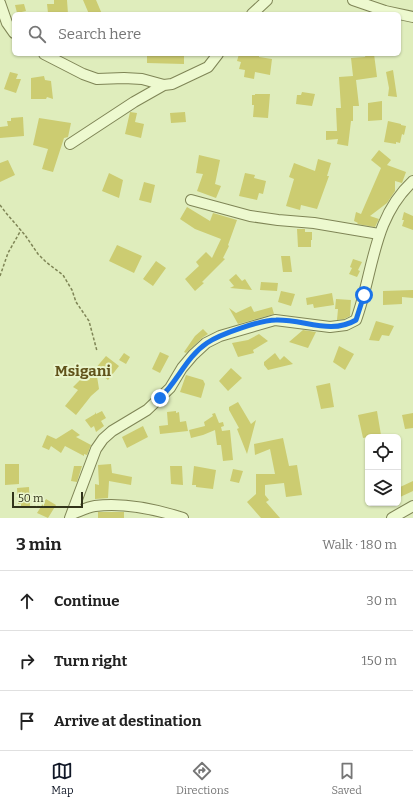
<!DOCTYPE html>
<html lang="en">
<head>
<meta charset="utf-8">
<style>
  body { margin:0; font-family:Bitter,serif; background:#f2f2f2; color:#222 }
  .controls { position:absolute; right:12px; bottom:12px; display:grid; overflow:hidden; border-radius:6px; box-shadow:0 1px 3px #0004 }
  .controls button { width:36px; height:36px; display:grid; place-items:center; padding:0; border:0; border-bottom:1px solid #e0e0e0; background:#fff; color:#222; font:20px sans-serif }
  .scale { position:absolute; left:12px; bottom:10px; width:71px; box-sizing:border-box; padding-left:4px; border:2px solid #32341b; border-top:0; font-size:11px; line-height:14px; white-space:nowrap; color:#32341b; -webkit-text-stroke:3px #e9f5cb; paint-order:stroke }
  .stop { position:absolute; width:12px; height:12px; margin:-9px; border:3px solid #1a73e8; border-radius:50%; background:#fff }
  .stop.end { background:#1a73e8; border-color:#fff; box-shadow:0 1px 4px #0008 }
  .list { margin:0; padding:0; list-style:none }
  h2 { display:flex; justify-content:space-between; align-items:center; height:52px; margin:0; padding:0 16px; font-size:17px }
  h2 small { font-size:13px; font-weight:400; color:#767676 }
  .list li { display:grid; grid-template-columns:26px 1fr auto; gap:12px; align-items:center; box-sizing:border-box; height:60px; padding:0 16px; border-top:1px solid #e0e0e0 }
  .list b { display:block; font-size:15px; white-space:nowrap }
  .list em { font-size:13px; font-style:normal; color:#767676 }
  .icon { flex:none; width:22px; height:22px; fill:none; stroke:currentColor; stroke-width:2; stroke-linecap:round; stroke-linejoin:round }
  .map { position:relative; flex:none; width:413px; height:518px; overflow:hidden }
  .search { position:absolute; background:#fff; box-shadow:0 1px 3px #0004; left:12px; right:12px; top:12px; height:44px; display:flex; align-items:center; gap:10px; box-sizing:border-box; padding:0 14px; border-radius:6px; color:#767676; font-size:15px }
  .sheet { height:232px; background:#fff }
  nav { display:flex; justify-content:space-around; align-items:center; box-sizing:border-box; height:56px; border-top:1px solid #e0e0e0; background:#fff; font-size:11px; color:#767676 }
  nav a { display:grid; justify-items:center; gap:2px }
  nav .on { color:#111827 }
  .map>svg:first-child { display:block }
  .building { fill:#cccc71 }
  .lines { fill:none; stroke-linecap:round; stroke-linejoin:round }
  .street-casing { stroke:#7f8556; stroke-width:12 }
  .path { stroke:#7f8556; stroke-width:1.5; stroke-dasharray:3 2; stroke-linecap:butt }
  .street { stroke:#edf9cf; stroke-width:10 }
  .route { stroke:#1a73e8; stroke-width:5 }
  .labels { text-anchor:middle; stroke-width:4; stroke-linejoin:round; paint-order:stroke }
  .district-label { font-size:15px; font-weight:bold; fill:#60521a; stroke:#e9f5cb }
</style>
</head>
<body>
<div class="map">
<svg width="413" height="518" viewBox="0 0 413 518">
  <rect width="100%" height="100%" fill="#dfedbc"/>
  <path class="building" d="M54,0H67L68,14H55V12L48,13L47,4H54Z
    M83,0H96L102,14H89Z
    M24,4L26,11L17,13L15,5Z
    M147,54H184V64L147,63Z
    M239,54L247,56V54H253L259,55V57L272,59L270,75L255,72L254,79L244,77L245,70L239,69L241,62L237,61Z
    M366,54H374L377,77L356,80L359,106H353V121H351L348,146L337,144L338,139L326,140V131H337L336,108H341L339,77L353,76L351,58L365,57Z
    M393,70L397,97L388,96L389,88L386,72Z
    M10,72L18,74L16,79H21L16,93L4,89Z
    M44,76L45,80L51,81L53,99L47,97L46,99H31V78Z
    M302,92L315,94L312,106L296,104L297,95H301Z
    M255,94H270L268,118L253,117L254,105H252V95H255Z
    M382,101V120L368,121V103Z
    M130,112L137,113L135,122L144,124L141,138L125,134Z
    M185,112L186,122L171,123L170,113Z
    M23,117L24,136L0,138V127L8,126L7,121H11V118Z
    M39,118L71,123L68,137L64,138L53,172L42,169L48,149L33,145Z
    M388,121L401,124V125L406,126L404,135L402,134L400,143L396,142V144L384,142Z
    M379,150L391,160L387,165L406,172L402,183L395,181V191L387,203L370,216L379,219L375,227L357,224L358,223L354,221L356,212L361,214L381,168L371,160Z
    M199,155L220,160L215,184L221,186L216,198L197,191L203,174L196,173Z
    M318,159L331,163L327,176H329L317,209L301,205L300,210L286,206L294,179L289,177L294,163L315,171Z
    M8,160L15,175L0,182V163Z
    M109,173L123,180L119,198L102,191Z
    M245,173L255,175L254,178L266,181L263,194L259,193L257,200L239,196Z
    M144,182L155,185L151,203L139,200Z
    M187,207L210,221L213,213L237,220L228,245L229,246L223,258L225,259L202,282L204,283L195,291L185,279L199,266L196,262L206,252L212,258L221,239L195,229L180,219Z
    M404,212L413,216V230L402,226L404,220H402Z
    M297,229H305V232H312V240H311V247H298Z
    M117,245L142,256L134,273L109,261Z
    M281,256H290L292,272H283Z
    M353,259L362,262L358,270L360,271L357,277L349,274L352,268L350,267Z
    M156,261L166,268L153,286L143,279Z
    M236,274L242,281L245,279L252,290L230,288L234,286L229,280Z
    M261,282L278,283L277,291L260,290Z
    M413,290V298L402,297V304L383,305V291Z
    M281,291L295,294L291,306L278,302Z
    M332,293L334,305L314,308L313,304L307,305L306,298Z
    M336,299L351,300L350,316L344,319L337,320L338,309H335Z
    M251,306L254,312L272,307L274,314L238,324L229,308L236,313Z
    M376,321L394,326L389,336L382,335L379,341L369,340Z
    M203,329L208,334L202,338L186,353L184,352L195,336Z
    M303,330L316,332L308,348L289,342Z
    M259,334L268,341L253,350L254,353L238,357L232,343L248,340Z
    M339,346L354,354L345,370L333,362Z
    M160,352L169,356L160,373L152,369Z
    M124,353L130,357L126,364L119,360Z
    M275,353L280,360L284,356L293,364L268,370L264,365V362Z
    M106,356L119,366L108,380L96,370L99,389L91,396L76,415L65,406L78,390L73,387L86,374L89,376Z
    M231,368L242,378L228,391L219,381Z
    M186,375L203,380L205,384L201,398L180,392Z
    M330,383L334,407L321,409L316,386Z
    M238,402L251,424L256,420L247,454L237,429L239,428L229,410V407Z
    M102,411L106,418L101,421L104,426L96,432L94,426L91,428L85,420L95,414V412L96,414Z
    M176,411V413L179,412L180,422L186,421L188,431L160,434L159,426L168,425L167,412Z
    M377,411L381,435L363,438L358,415Z
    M215,413L219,423L223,422L224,426L221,427L222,431L230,430L233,460L223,461L221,445H217L215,430L203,435L191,438L189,430L205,426L204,422L213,416L212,414Z
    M413,413V428L405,429L402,415Z
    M143,426L148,437L127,448L122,437Z
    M72,429L80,435L76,437L91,445L87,455L84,454V456L65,446L61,453L51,446L49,450L42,447L47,435L56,439Z
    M283,438L289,466L297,465L302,495L286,497L284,483L265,485V495L269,500L266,502L280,518H261L247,502L256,494V474H275L270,449L255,455L254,444Z
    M5,464H19V484L5,485Z
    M111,464L112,473L132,477L131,485L109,481L108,498L95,499V484L99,485L98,465Z
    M74,466H82L77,482L71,481Z
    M170,466H182L183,485L171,484Z
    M194,466L216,470L213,489L196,487V485H192Z
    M233,469L243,471L239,483L230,481Z
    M413,481V491L398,498V488Z
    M29,487L30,506L21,507V504H18L17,488Z
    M46,499L56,505L48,518L37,513Z
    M98,512H124V518H98Z"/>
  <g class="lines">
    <g class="street-casing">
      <path id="street" d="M353,0L385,11L413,17
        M0,3L7,23L14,33
        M252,14L267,0
        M44,54L83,74L97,79L124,78L142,79L164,85L172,84L208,67L218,54
        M70,144L134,102L164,85
        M191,200L250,216L278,220L314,223L379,234
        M72,514C80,511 88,507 95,506C125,502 155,509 183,518
        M70,518L96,449L103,439L112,431L147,410L170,388L182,368L193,355L206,343L220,336L275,320L330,327L346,325L356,320C374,271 372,219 413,181
        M392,518L413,506"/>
    </g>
    <path class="path" d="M0,205L6,213L25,235L38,254L46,262L63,275L72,290L76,302L89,321L97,351
      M0,276L8,253L21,230"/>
    <use href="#street" class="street"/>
  </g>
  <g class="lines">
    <path class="route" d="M160,398C178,381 186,357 207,343C220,334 261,320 276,320C303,319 331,335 356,320L364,295"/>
  </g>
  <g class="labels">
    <g class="district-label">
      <text x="83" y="376">Msigani</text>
    </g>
  </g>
</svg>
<div class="controls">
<button><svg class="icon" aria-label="locate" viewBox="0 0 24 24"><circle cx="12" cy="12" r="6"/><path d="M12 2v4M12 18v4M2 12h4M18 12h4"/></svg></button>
<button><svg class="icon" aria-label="layers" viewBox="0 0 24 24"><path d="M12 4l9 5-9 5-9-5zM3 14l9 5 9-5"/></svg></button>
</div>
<div class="scale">50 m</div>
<div class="stop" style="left:364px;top:295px"></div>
<div class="stop end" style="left:160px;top:398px"></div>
<div class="search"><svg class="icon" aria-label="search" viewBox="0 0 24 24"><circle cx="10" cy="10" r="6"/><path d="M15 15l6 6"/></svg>Search here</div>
</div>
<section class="sheet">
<h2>3 min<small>Walk · 180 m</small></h2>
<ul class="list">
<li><svg class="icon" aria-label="ahead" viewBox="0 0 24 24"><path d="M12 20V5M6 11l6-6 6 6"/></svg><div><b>Continue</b></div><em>30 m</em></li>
<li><svg class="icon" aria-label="right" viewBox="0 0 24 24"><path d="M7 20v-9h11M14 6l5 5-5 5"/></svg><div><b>Turn right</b></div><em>150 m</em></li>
<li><svg class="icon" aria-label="arrive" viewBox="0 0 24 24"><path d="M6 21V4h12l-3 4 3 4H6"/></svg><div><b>Arrive at destination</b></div></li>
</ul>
</section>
<nav>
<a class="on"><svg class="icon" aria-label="map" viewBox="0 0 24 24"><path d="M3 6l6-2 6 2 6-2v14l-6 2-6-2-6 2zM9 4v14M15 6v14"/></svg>Map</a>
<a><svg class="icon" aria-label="directions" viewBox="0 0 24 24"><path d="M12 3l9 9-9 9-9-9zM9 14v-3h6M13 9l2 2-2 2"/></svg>Directions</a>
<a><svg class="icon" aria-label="saved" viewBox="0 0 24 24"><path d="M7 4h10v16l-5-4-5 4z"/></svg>Saved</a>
</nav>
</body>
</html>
